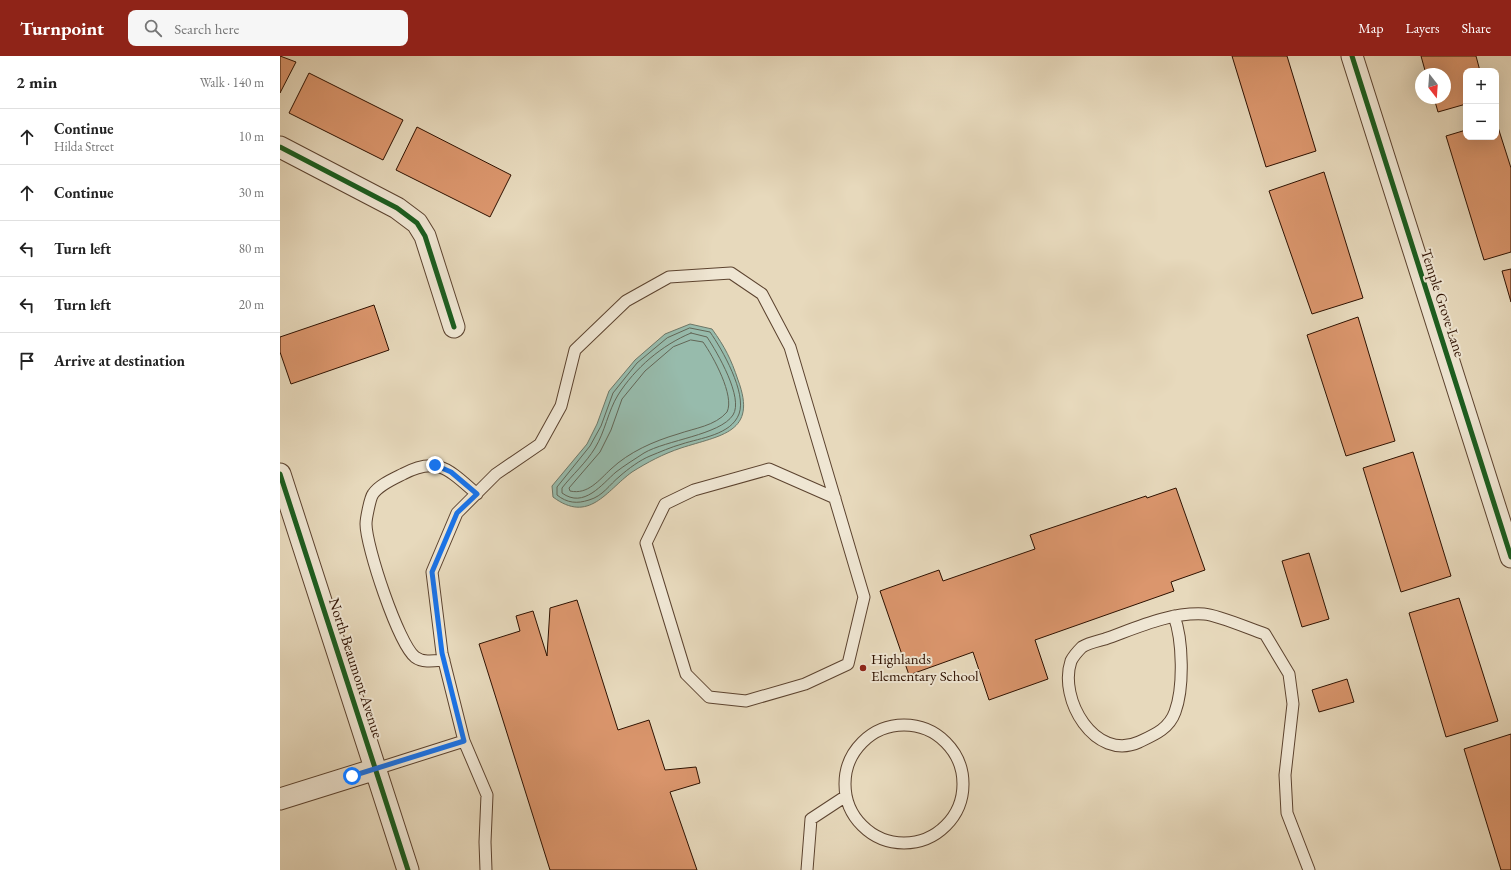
<!DOCTYPE html>
<html lang="en">
<head>
<meta charset="utf-8">
<style>
  body { margin:0; font-family:"EB Garamond",serif; background:#f6f6f6; color:#222 }
  .controls { position:absolute; right:12px; top:12px; display:grid; overflow:hidden; border-radius:8px; box-shadow:0 4px 16px #0002 }
  .controls button { width:36px; height:36px; display:grid; place-items:center; padding:0; border:0; border-bottom:1px solid #e0e0e0; background:#fff; color:#222; font:20px sans-serif }
  .compass { position:absolute; left:1135px; top:12px; width:36px; height:36px; border-radius:50%; background:#fff; box-shadow:0 4px 16px #0002; rotate:163deg }
  .stop { position:absolute; width:12px; height:12px; margin:-9px; border:3px solid #1a73e8; border-radius:50%; background:#fff }
  .stop.end { background:#1a73e8; border-color:#fff; box-shadow:0 1px 4px #0008 }
  .list { margin:0; padding:0; list-style:none }
  h2 { display:flex; justify-content:space-between; align-items:center; height:52px; margin:0; padding:0 16px; font-size:17px }
  h2 small { font-size:13px; font-weight:400; color:#767676 }
  .list li { display:grid; grid-template-columns:26px 1fr auto; gap:12px; align-items:center; box-sizing:border-box; height:56px; padding:0 16px; border-top:1px solid #e0e0e0 }
  .list b { display:block; font-size:15px; white-space:nowrap }
  .list p { margin:0; font-size:13px; white-space:nowrap; color:#767676 }
  .list em { font-size:13px; font-style:normal; color:#767676 }
  .icon { flex:none; width:22px; height:22px; fill:none; stroke:currentColor; stroke-width:2; stroke-linecap:round; stroke-linejoin:round }
  .map { position:relative; flex:none; width:1231px; height:814px; overflow:hidden }
  header { display:flex; align-items:center; gap:24px; box-sizing:border-box; height:56px; padding:0 20px; background:#8f2418; color:#fff }
  header strong { font-size:19px }
  nav { display:flex; gap:22px; margin-inline-start:auto; font-size:14px }
  .search { width:280px; height:36px; background:#f6f6f6; display:flex; align-items:center; gap:10px; box-sizing:border-box; padding:0 14px; border-radius:8px; color:#767676; font-size:15px }
  main { display:flex }
  aside { flex:1; background:#fff }
  .map>svg:first-child { display:block }
  .water { fill:#97bbac; stroke:#6d7767 }
  .lines { fill:none; stroke-linecap:round; stroke-linejoin:round }
  .shore { stroke:#626656; stroke-width:1 }
  .building { fill:#db966d; stroke:#2e1100 }
  .lane-casing { stroke:#5c432f; stroke-width:13 }
  .street-casing { stroke:#5c432f; stroke-width:23 }
  .lane { stroke:#efe6d3; stroke-width:11 }
  .street { stroke:#efe6d3; stroke-width:21 }
  .cycleway-casing { stroke:#efe6d3; stroke-width:8 }
  .cycleway { stroke:#1b5e20; stroke-width:5 }
  .route { stroke:#1a73e8; stroke-width:5 }
  .poi-dot { fill:#8f2418; stroke:#efe6d3; stroke-width:1.5 }
  .labels { text-anchor:middle; stroke-width:4; stroke-linejoin:round; paint-order:stroke }
  .street-label { font-size:15px; fill:#2e1100; stroke:#efe6d3 }
  .poi-label { font-size:15px; fill:#2e1100; stroke:#efe6d3; text-anchor:start }
</style>
</head>
<body>
<header>
<strong>Turnpoint</strong>
<div class="search"><svg class="icon" aria-label="search" viewBox="0 0 24 24"><circle cx="10" cy="10" r="6"/><path d="M15 15l6 6"/></svg>Search here</div>
<nav><a>Map</a><a>Layers</a><a>Share</a></nav>
</header>
<main>
<aside>
<h2>2 min<small>Walk · 140 m</small></h2>
<ul class="list">
<li><svg class="icon" aria-label="ahead" viewBox="0 0 24 24"><path d="M12 20V5M6 11l6-6 6 6"/></svg><div><b>Continue</b><p>Hilda Street</p></div><em>10 m</em></li>
<li><svg class="icon" aria-label="ahead" viewBox="0 0 24 24"><path d="M12 20V5M6 11l6-6 6 6"/></svg><div><b>Continue</b></div><em>30 m</em></li>
<li><svg class="icon" aria-label="left" viewBox="0 0 24 24"><path d="M17 20v-9H6M10 6l-5 5 5 5"/></svg><div><b>Turn left</b></div><em>80 m</em></li>
<li><svg class="icon" aria-label="left" viewBox="0 0 24 24"><path d="M17 20v-9H6M10 6l-5 5 5 5"/></svg><div><b>Turn left</b></div><em>20 m</em></li>
<li><svg class="icon" aria-label="arrive" viewBox="0 0 24 24"><path d="M6 21V4h12l-3 4 3 4H6"/></svg><div><b>Arrive at destination</b></div></li>
</ul>
</aside>
<div class="map">
<svg width="1231" height="814" viewBox="0 0 1231 814">
  <rect width="100%" height="100%" fill="#e7d9bc"/>
  <filter id="stains"><feTurbulence type="fractalNoise" baseFrequency=".005" numOctaves="4"/><feColorMatrix values="0 0 0 0 .2 0 0 0 0 .09 0 0 0 0 .02 0 0 0 .5 -.17"/></filter>
  <radialGradient id="worn" r=".72"><stop offset=".6" stop-color="#630" stop-opacity="0"/><stop offset="1" stop-color="#630" stop-opacity=".3"/></radialGradient>
  <path class="water" d="M410,268L432,273C445,291 451,303 458,324C478,377 441,379 401,392C383,398 368,406 352,416C326,435 309,468 273,441L272,430L307,388L317,368L329,335L355,304L385,278Z"/>
  <g class="lines">
    <path class="shore" d="M410,272L430,276C442,293 467,337 459,358C451,379 420,382 402,388C391,391 380,396 370,400C360,404 348,413 340,420C329,429 323,440 309,444C297,448 287,447 277,439V431L310,390L321,370L333,337L357,307L387,282Z
      M411,277L427,281C437,296 464,342 453,359C440,379 386,384 364,397C355,403 345,409 336,416C322,428 304,453 282,437V432C292,419 306,407 315,392C325,376 328,355 338,339C355,312 382,289 411,277Z
      M411,284L423,286C433,300 455,340 447,356C435,370 415,372 398,378C374,385 349,396 331,413C319,424 308,439 290,435L289,432L320,396L331,374L342,343L365,315L393,291Z"/>
  </g>
  <path class="building" d="M0,0L16,6L0,37Z
    M952,0H1007L1036,95L986,111Z
    M1141,0H1196L1200,15H1186V48L1158,56L1154,42H1165V18H1146Z
    M29,17L123,64L103,104L9,57Z
    M1216,65L1231,112V196L1204,204L1166,80L1186,74V81H1216Z
    M137,71L231,119L210,161L116,114Z
    M1044,116L1083,242L1032,258L989,135Z
    M1231,213V246L1222,215Z
    M94,249L109,294L11,328L0,296V281Z
    M1078,261L1115,385L1066,400L1027,279Z
    M1133,396L1171,520L1121,536L1083,412Z
    M896,432L925,514L891,526L894,535L755,584L768,623L709,644L693,596L629,619L600,535L659,514L663,525L755,493L750,479L866,440L867,442Z
    M1029,497L1049,563L1022,571L1002,505Z
    M1179,542L1218,665L1166,681L1129,557Z
    M297,544L338,674L369,664L385,714L416,711L420,727L390,736L417,814H270L199,588L240,575L236,560L253,555L267,600L270,552Z
    M1067,623L1074,646L1039,656L1032,634Z
    M1231,678V814H1221L1184,693Z"/>
  <g class="lines">
    <g class="lane-casing">
      <path id="lane" d="M894,560C903,584 904,632 895,656C889,673 874,679 859,686C815,706 778,643 791,605C793,601 799,594 802,591C808,587 818,585 825,583C856,572 890,556 924,558C938,559 970,573 985,578L1009,618L1013,648L1005,719L1007,757L1029,814
        M164,604C154,605 143,607 135,601C118,587 86,490 86,468C86,463 90,442 93,438C99,429 113,423 123,418C158,399 170,415 197,438
        M565 728a59 59 0 1 1 118 0a59 59 0 1 1-118 0Z
        M184,685L207,739L205,786L206,814
        M96,713L184,685L162,597L152,516L177,457L216,418L260,388L281,350L295,294L346,245L389,221L451,217L482,238L510,291L584,541L568,608L525,628L466,645L429,641L406,618L366,487L385,448L414,434L489,413L555,442
        M527,814L531,763L566,740"/>
    </g>
    <g class="street-casing">
      <path id="street" d="M1072,0L1231,501
        M0,91L117,152L137,167L145,180L174,271
        M0,418L128,814
        M0,743L96,713"/>
    </g>
    <use href="#lane" class="lane"/>
    <use href="#street" class="street"/>
    <g class="cycleway-casing">
      <path id="cycleway" d="M1072,0L1231,501
        M0,91L117,152L137,167L145,180L174,271
        M0,418L128,814"/>
    </g>
    <use href="#cycleway" class="cycleway"/>
  </g>
  <g class="lines">
    <path class="route" d="M72,720L184,685L162,597L152,516L177,457L197,438L171,416L155,409"/>
  </g>
  <circle class="poi-dot" cx="583" cy="612" r="4"/>
  <g class="labels">
    <g class="street-label">
      <text transform="translate(1163 247) rotate(72)" y="5">Temple Grove Lane</text>
      <text transform="translate(76 612) rotate(72)" y="5">North Beaumont Avenue</text>
    </g>
    <g class="poi-label">
      <text x="591" y="608">Highlands<tspan x="591" dy="17">Elementary School</tspan></text>
    </g>
  </g>
  <rect width="100%" height="100%" filter="url(#stains)"/>
  <rect width="100%" height="100%" fill="url(#worn)"/>
</svg>
<div class="controls">
<button>+</button>
<button>−</button>
</div>
<svg class="compass" viewBox="-18 -18 36 36"><path d="M0-13l5 13h-10z" fill="#e53935"/><path d="M0 13l5-13h-10z" fill="#767676"/></svg>
<div class="stop" style="left:72px;top:720px"></div>
<div class="stop end" style="left:155px;top:409px"></div>
</div>
</main>
</body>
</html>
